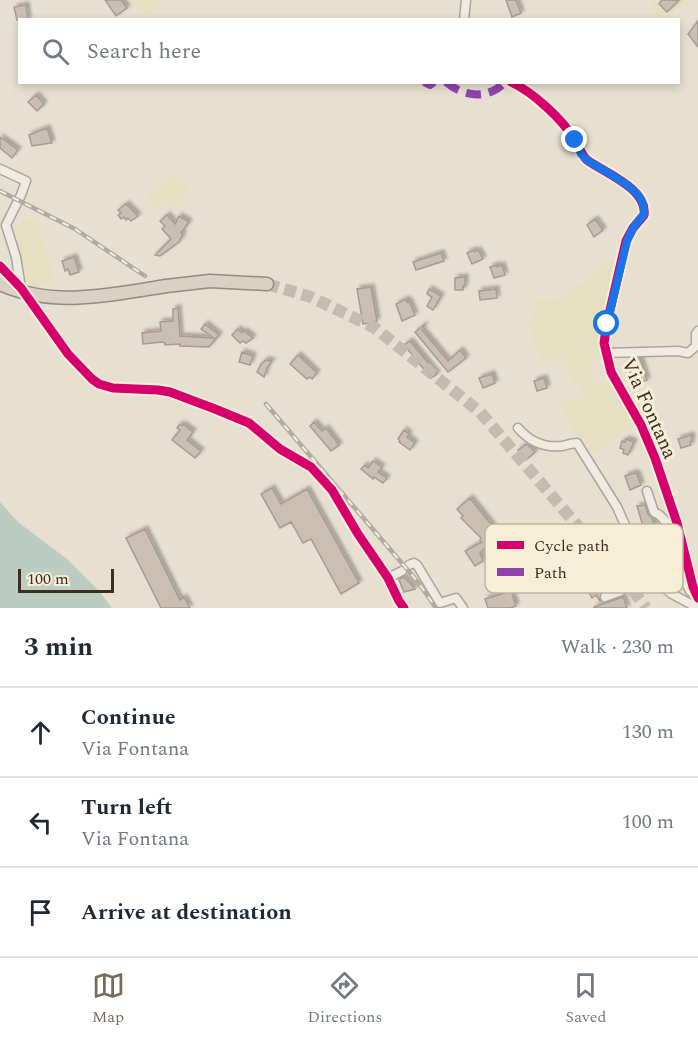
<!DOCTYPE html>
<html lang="en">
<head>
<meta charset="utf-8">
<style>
  body { margin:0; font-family:Spectral,serif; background:#f2f2f3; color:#1f2937 }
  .scale { position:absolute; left:18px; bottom:15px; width:96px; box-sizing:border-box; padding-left:6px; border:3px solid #3d2e20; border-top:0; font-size:16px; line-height:21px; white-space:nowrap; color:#3d2e20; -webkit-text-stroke:4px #f7eed8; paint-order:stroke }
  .stop { position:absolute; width:18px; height:18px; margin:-14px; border:4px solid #1a73e8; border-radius:50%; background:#fff }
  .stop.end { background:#1a73e8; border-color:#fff; box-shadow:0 2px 6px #0008 }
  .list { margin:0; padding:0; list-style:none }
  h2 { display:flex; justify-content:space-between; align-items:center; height:78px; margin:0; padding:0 24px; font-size:26px }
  h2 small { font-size:20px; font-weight:400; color:#747a83 }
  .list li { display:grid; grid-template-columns:39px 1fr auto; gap:18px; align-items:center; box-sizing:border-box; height:90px; padding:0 24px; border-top:2px solid #e0e1e3 }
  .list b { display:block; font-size:22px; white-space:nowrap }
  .list p { margin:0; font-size:20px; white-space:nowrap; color:#747a83 }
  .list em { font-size:20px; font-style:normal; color:#747a83 }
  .icon { flex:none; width:33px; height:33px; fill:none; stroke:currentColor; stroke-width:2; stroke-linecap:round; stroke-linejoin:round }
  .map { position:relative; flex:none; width:698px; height:608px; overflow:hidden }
  .search { position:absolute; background:#fff; box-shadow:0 3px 9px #0003; left:18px; right:18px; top:18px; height:66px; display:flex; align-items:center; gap:15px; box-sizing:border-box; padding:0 21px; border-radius:0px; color:#747a83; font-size:22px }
  .sheet { height:348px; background:#fff }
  nav { display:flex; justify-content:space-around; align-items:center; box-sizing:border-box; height:84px; border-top:2px solid #e0e1e3; background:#fff; font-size:16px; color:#747a83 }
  nav a { display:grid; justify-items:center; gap:3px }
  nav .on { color:#786c5e }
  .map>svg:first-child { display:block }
  .farmland { fill:#e6dfc2 }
  .water { fill:#bcccc2 }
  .building { fill:#cbbfb2; stroke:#a89c90; stroke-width:1.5; filter:url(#shadow) }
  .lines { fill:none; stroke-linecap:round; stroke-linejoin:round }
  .highway-tunnel { stroke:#c5bcae; stroke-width:12; stroke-dasharray:12 6; stroke-linecap:butt }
  .minor-casing { stroke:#ada599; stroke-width:11 }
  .highway-casing { stroke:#928b80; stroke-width:15 }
  .minor { stroke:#efebe3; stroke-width:8 }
  .highway { stroke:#dad1c2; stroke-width:12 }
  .rail-casing { stroke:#afaaa2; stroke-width:4.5 }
  .rail { stroke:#f7eed8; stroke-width:2; stroke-dasharray:7; stroke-linecap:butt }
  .highway-bridge-casing { stroke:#928b80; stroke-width:15; stroke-linecap:butt }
  .highway-bridge { stroke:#dad1c2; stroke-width:12 }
  .quiet { stroke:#8e44ad; stroke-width:8; stroke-dasharray:15 8; stroke-linecap:butt }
  .cycleway-casing { stroke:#f7eed8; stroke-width:13 }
  .cycleway { stroke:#d6006c; stroke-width:9 }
  .route { stroke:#1a73e8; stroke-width:8 }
  .labels { text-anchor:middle; stroke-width:6; stroke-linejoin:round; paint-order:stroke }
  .street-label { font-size:20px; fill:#3d2e20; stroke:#f7eed8 }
  .key { fill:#f7eed8; stroke:#bfb4a1; stroke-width:1.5 }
  .key-label { font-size:16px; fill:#3d2e20 }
</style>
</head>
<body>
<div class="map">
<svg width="698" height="608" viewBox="0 0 698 608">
  <defs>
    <filter id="shadow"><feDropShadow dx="3" dy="-3" stdDeviation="1.5" flood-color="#0004"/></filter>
  </defs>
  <rect width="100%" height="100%" fill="#e7e0d1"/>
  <path class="farmland" d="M129,0H161L162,2L158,9L148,17Z
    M653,0H687L688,4L664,19H660L651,8Z
    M170,175L180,178L191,190L182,198L184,201L176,209L167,201L159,210L146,197Z
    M29,220L37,222L55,280L36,288L26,282L17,244L11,230Z
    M609,263H614L617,273L603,337V359L591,362L593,382L602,385L615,381L637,424L593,453L567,421L557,397L567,401L583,398L579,387L572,382L565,360L542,361L536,350L529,325L537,298L548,302L562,296Z"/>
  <path class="water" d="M0,502L18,522L67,559L100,592L112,608H0Z"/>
  <path class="building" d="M105,0H121L127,8L116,16Z
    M506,0H516L521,13L512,17Z
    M662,0H679L667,12L659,4Z
    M26,5L28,20H17L14,7Z
    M698,21V47L688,34Z
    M36,95L44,104L37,111L28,102Z
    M47,128L52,143L32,146L29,135Z
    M0,137L18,150L12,158L0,148Z
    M126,204L138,216L131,221L128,218L126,220L124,217L121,219L118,215L121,213L118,210Z
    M167,215L175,224L179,216L189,222L181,233L183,234L179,242L160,256L155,255L171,239L162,229L165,226L160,221Z
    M595,219L603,230L594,237L587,225Z
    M474,250L475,252L478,250L483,259L472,264L467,253Z
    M441,253L444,261L416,270L413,262Z
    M74,257L79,272L70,275L68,269L65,271L62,261Z
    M497,265V267L502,265L505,275L494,278L490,267Z
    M465,277V286H463V290H455V278Z
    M371,287L377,321L363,324L357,289Z
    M429,289L441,296L433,310L427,306L432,297L427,294Z
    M496,289L497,298L480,300L479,291Z
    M406,299L407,302L409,301L415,315L402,321L396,304Z
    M178,308L180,336L214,338L201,329L205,324L219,335L209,347L180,346V344L165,345V343L162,342L143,344L142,333L161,331L160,322L173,321V309Z
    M425,324L422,330L448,361L460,350L466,358L448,372L415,332Z
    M238,329L242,333L244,331L253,338L246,343L243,341L240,343L232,335Z
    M410,341L437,374L431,378L404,345Z
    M242,352L253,356L250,365L239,362Z
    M298,355L317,373L312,379L310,377L307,379L290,364Z
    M640,358L647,380L634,385L627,362Z
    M266,360L272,361L267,368L264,377L257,372L261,364Z
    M492,374L495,383L483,388L479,378Z
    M544,378L547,388L537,391L534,381Z
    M314,422L322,431L326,428L339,445L331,451L310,426Z
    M179,425H184L193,432L187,440L201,451L195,458L172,440L180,430L177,428Z
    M404,430L409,434L407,437L415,443L410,450L399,442L400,441L398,439Z
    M691,435L692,441L690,442L691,445L681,448L678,439Z
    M626,439L634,442L628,455L623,453L624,450L620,448L622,441L625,442Z
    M527,444L535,452L526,460L518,450Z
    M373,461L382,467L378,472L387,478L383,483L374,477L373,479L361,469L365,465L368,468Z
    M634,473L637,474L641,485L630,490L625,476Z
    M272,488L281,504L307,489L359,583L341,594L311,539L303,543L291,522L280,528L261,494Z
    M470,498L494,528L492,530L498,536L480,553L483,561L475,566L465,551L482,542L480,540L481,538L461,518L463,516L457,509Z
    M645,505L648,514L652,518L656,530L645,533L637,506Z
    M145,529L180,600L184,597L190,608H161L126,538Z
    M611,575L618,585L601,593L600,601L596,595L592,598L587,589Z
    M403,577L407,580L415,589L404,592L399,580Z
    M511,591L516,606L510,608H488L485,599Z
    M623,597L627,608H594V607Z"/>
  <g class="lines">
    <path class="highway-tunnel" d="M267,284L311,297L375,328L480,412L635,593L646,608"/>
    <g class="minor-casing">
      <path id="minor" d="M464,20L466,0
        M511,82C533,92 562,119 575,140C579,147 581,154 587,160C605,173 648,189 644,215L633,228L626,241L607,323L604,343L611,372L641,425L655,458L677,523L693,587L698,598
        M0,169L26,181L21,195L6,225L16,257L21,288
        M0,266L21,288L68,354L92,379L99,384L113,388L158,390L170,392L215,409L249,423L280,449L311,467L332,490L358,534L388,578L399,601L404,608
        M606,353L678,351L688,353L696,346V334L698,331
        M518,428C530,442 544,448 562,446C567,445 572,443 577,443L617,507L630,536L634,553L640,562L658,583L672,594L698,608
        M647,491L654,512C674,520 671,548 677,566C680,575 686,582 690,591
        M409,565L414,563L417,565L440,603L456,598L463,608
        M388,578L402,571
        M605,597L621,591L626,585L628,573L640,562"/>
    </g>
    <g class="highway-casing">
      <path id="highway" d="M166,286L210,281L267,284"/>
    </g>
    <use href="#minor" class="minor"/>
    <use href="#highway" class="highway"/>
    <g class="rail-casing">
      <path id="rail" d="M0,191L75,229L145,276
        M266,404L418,582L436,608"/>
    </g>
    <use href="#rail" class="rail"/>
    <g class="highway-bridge-casing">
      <path id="highway-bridge" d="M0,284C53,308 111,295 166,286"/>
    </g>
    <use href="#highway-bridge" class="highway-bridge"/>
    <path class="quiet" d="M424,82L430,85L434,82
      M446,82C463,97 489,100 505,82"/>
    <g class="cycleway-casing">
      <path id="cycleway" d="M511,82C533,92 562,119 575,140C579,147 581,154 587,160C605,173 648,189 644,215L633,228L626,241L607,323L604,343L611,372L641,425L655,458L677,523L693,587L698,598
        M0,266L21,288L68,354L92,379L99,384L113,388L158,390L170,392L215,409L249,423L280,449L311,467L332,490L358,534L388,578L399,601L404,608"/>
    </g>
    <use href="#cycleway" class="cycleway"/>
  </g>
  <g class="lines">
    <path class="route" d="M575,140L581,154L587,160C605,173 648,189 644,214L633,228L627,241L607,324"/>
  </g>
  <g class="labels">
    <g class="street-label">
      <text transform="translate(650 408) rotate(66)" y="7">Via Fontana</text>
    </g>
  </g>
  <rect x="485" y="524" width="198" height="69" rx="9" class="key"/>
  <rect x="497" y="541" width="27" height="8" fill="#d6006c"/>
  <rect x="497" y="568" width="27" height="8" fill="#8e44ad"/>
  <g class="key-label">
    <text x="534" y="551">Cycle path</text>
    <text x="534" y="578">Path</text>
  </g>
</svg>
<div class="scale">100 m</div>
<div class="stop" style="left:607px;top:324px"></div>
<div class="stop end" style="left:575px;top:140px"></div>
<div class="search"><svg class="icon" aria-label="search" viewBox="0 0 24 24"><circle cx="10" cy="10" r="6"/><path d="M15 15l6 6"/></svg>Search here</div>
</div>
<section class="sheet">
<h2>3 min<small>Walk · 230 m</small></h2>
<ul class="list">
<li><svg class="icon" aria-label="ahead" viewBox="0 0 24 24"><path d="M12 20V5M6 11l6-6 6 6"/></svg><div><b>Continue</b><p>Via Fontana</p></div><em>130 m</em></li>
<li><svg class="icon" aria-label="left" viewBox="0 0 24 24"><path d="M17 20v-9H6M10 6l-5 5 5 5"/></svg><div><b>Turn left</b><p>Via Fontana</p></div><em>100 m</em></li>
<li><svg class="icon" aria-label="arrive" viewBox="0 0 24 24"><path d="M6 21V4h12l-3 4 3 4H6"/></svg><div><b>Arrive at destination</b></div></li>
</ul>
</section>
<nav>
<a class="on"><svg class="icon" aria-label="map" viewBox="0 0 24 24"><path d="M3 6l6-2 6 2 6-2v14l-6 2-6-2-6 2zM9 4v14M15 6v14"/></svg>Map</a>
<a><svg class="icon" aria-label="directions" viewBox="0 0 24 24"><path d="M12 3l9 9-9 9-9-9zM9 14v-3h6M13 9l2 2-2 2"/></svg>Directions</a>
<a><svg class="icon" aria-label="saved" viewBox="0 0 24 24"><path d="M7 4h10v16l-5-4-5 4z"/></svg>Saved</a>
</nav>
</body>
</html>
